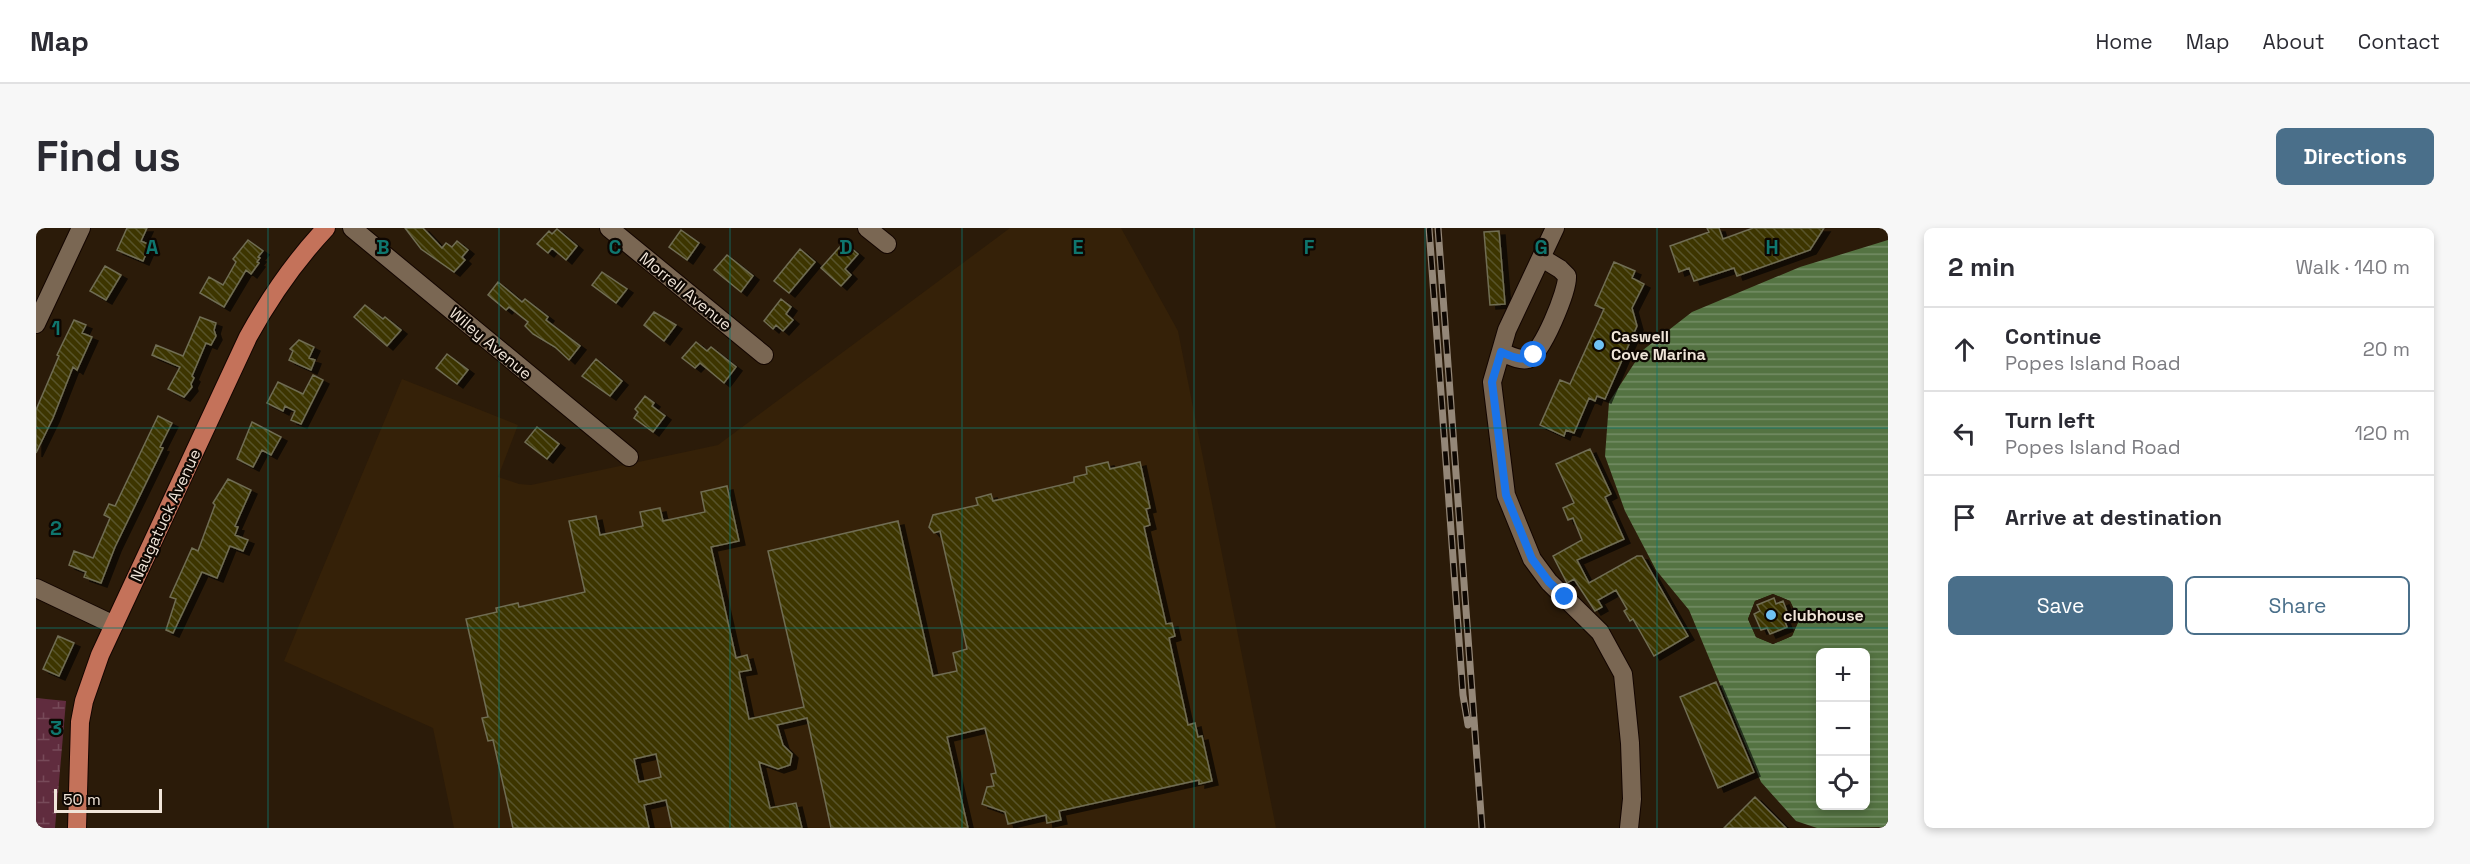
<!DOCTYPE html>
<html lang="en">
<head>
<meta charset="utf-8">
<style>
  body { margin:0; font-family:"Space Grotesk",sans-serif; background:#f7f7f7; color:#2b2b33 }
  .controls { position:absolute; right:18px; bottom:18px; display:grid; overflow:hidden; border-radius:9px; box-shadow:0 3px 9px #0003 }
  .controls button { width:54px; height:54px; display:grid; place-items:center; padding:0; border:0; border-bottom:2px solid #e1e1e2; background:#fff; color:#2b2b33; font:30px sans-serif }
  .scale { position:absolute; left:18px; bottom:15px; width:108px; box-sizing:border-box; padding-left:6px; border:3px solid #f0e5d9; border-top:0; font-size:16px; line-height:21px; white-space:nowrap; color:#f0e5d9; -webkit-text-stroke:4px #0e0702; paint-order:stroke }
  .stop { position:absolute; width:18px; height:18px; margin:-14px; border:4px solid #1a73e8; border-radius:50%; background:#fff }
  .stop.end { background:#1a73e8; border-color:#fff; box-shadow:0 2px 6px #0008 }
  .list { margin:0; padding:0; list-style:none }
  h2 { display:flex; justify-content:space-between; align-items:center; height:78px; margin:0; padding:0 24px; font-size:26px }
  h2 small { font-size:20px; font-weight:400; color:#7c7c81 }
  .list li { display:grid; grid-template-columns:39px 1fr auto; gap:18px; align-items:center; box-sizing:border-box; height:84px; padding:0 24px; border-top:2px solid #e1e1e2 }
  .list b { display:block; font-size:22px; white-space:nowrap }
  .list p { margin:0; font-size:20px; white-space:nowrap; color:#7c7c81 }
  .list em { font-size:20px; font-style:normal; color:#7c7c81 }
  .actions { display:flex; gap:12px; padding:18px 24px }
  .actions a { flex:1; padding:14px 0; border:2px solid #4a6f8a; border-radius:9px; text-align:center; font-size:21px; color:#4a6f8a }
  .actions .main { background:#4a6f8a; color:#fff }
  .icon { flex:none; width:33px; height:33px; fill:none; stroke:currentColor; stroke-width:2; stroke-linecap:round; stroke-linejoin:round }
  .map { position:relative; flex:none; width:1852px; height:600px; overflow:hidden; border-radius:9px }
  header { display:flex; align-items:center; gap:36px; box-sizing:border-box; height:84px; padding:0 30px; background:#fff; border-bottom:2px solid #e1e1e2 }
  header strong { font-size:28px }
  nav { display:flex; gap:33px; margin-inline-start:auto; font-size:21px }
  .intro { display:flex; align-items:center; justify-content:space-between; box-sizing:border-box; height:144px; padding:0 36px }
  h1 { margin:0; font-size:42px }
  .button { padding:15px 27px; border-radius:9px; background:#4a6f8a; color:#fff; font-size:21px; font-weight:700 }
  main { display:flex; gap:36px; padding:0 36px }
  aside { flex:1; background:#fff; border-radius:9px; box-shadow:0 3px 9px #0003 }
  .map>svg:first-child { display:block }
  .built { fill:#352108 }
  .wetland { fill:url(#wetland-marsh) }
  .water { fill:url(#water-rules); fill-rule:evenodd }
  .pier { fill:#2b1b09; fill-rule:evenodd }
  .building { fill:url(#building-back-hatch); stroke:#706d53; stroke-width:1.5; fill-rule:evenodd; filter:url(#shadow) }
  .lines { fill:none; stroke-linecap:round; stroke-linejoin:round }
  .minor-casing { stroke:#130500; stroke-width:20 }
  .major-casing { stroke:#130500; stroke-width:20 }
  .minor { stroke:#7a6753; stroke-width:18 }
  .major { stroke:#c4725a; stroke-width:18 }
  .rail-casing { stroke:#948778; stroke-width:7 }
  .rail { stroke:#0e0702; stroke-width:4.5; stroke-dasharray:14; stroke-linecap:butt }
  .route { stroke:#1a73e8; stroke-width:8 }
  .grid { fill:none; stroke:#0f766e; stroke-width:1.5; stroke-opacity:0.55 }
  .poi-dot { fill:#6fc2f4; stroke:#0e0702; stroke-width:2 }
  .labels { text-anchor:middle; stroke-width:4.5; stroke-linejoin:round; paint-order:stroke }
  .street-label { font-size:16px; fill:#f0e5d9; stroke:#0e0702 }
  .poi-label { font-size:16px; font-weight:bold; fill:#f0e5d9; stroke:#0e0702; text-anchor:start }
  .grid-label { font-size:20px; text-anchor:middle; font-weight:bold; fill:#0f766e; stroke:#0e0702; stroke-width:4.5; stroke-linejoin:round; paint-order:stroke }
</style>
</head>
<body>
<header>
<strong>Map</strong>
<nav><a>Home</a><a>Map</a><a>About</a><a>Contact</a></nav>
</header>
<div class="intro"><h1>Find us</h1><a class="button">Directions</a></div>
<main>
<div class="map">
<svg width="1852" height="600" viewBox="0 0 1852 600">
  <defs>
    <pattern id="wetland-marsh" width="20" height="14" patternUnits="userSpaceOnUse" patternTransform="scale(1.5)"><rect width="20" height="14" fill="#602c3e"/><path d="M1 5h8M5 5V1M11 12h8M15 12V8" fill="none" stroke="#774a59"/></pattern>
    <pattern id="water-rules" width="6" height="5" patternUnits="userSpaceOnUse" patternTransform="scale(1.5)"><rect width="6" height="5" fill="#547342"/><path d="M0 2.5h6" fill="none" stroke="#758d66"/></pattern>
    <pattern id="building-back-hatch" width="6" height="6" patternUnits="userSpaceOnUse" patternTransform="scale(1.5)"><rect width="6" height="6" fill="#3d3605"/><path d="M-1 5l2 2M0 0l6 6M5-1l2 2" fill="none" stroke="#595329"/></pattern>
    <filter id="shadow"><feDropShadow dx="6" dy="4" stdDeviation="0" flood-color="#0009"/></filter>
  </defs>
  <rect width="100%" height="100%" fill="#2b1b09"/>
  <path class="built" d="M974,0H1085L1142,103L1240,600H418L397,500L248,433L366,151L482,197L462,249L483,256L495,257L682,217Z"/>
  <path class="wetland" d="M0,470L30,473L19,600H0Z"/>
  <path class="water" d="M1852,12V599L1781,600L1760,593L1725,554L1653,382L1620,342L1589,283L1569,228L1573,174L1607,122L1656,84L1764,39ZM1737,366L1754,373L1763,392L1756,408L1737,416L1720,409L1712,391L1719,373ZM1784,424H1830V578H1784Z"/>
  <path class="pier" d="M1737,366L1754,373L1763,392L1756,408L1737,416L1720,409L1712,391L1719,373ZM1737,369L1752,375L1759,392L1753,406L1737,413L1722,406L1715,391L1721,376Z"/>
  <path class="building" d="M91,0H111L105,13L114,17L107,33L81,22Z
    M369,0H387L406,20L410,15L416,19L421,13L432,22L426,29L429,32L418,44L385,21Z
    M1671,0H1683L1687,11L1717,0H1788L1774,22L1701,48L1698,40L1658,53L1653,40L1643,44L1634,18L1673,4Z
    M521,1L541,18L530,32L516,20L512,25L501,16L513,3L516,6Z
    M645,2L663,15L651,32L633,19Z
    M1463,3L1469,76L1454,77L1448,4Z
    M212,12L227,23L222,29L224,30L221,34L223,35L215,46L210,42L188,79L164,65L173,49L187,57L200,34L197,31Z
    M808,14L822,26L809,41L815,47L805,58L785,40Z
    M764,21L779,34L753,65L738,53Z
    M691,27L717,48L705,64L678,42Z
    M1578,34L1599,43L1596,50L1608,56L1596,80L1601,98L1569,171L1561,168L1559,173L1553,170L1538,205L1530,202L1528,208L1504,197L1524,152L1534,156L1568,81L1559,77Z
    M69,38L85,47L70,72L54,63Z
    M566,44L591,61L580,75L556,57Z
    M462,54L486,74L489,71L512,89L510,92L544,118L533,132L519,119L497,106L489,98L492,94L473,79L470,82L452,67Z
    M745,71L755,79L750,86L757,92L747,103L740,97L737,101L728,93Z
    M329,77L347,91L349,89L365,102L351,118L318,89Z
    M618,84L640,97L628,113L608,97Z
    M164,89L180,95L178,102L180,108L175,117L170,115L156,148L158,150L155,156L156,159L148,169L132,161L144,139L116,127L120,117L147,128Z
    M38,92L50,97L46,105L56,109L41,142L37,139L17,190L0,225V182L23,128L21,127Z
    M263,112L278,119L273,130L279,132L275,142L253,132L257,123L254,121Z
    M660,114L671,123L675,119L700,139L688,155L664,135L659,140L646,130Z
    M411,126L432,142L421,156L400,140Z
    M560,131L586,153L574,168L546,148Z
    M277,147L287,152L265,196L255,192L259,183L249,178L247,183L231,175L242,154L267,166Z
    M609,168L618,175L616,178L629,188L617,204L598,190L602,184L599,181Z
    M122,188L136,195L124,219L127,220L79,319L65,355L48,349L50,344L33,337L38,323L57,330L74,290L68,287L73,276L79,278Z
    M216,194L245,209L235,227L226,222L217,239L201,231Z
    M501,199L523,216L511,231L489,214Z
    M1554,221L1575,266L1569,269L1588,311L1541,332L1553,355L1601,328H1606L1652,408L1618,428L1597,391L1594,393L1588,383L1591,381L1580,362L1562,372L1566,379L1559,383L1538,351L1531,355L1517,328L1546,312L1537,290L1532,292L1527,280L1538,275L1520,236Z
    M1072,234L1074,241L1104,234L1114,280L1110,281L1114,297L1108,299L1130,396L1136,395L1139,408L1133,410L1152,497L1159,495L1162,509L1166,508L1176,553L1163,556V552L1023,583L1025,592L1011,595L1010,587L972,596L969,584L946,576L951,559L958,558L955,546L960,545L949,500L911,509L932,600H795L771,490L741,497L747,517L756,526L754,537L742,541L723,534L734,580L760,575L766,600H636L630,572L608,577L613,600H477L457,512L452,513L446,490L452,489L430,391L461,384L460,380L482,375L483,379L549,364L533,293L560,288L564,307L607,298L604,284L624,280L627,293L669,284L665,264L691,258L703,313L675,319L700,430L711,427L715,442L703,444L713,491L768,479L732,323L862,293L897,448L921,443L917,425L931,421L904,303L898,305L893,299L897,287L942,277L940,270L955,266L957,273L1038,254V249L1051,246L1050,239ZM620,526L625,549L603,554L598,531Z
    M192,251L215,262L199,298L202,299L199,307L212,312L207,323L194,318L181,350L166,344L137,405L130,402L140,371L134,369L156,320L162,323L179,277L177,275Z
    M1738,370L1740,376L1747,373L1753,389L1748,391L1751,399L1734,406L1731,400L1725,402L1718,386L1724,383L1721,377Z
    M22,408L38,415L23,448L7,441Z
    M1680,454L1718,544L1682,560L1644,469Z
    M1719,569L1750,600H1688Z"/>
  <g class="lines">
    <g class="minor-casing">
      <path id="minor" d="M316,0L593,229
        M573,0L728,127
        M831,0L851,16
        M1519,0L1471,102L1456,154L1470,267L1496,331L1513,354L1564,404L1587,446L1594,515L1596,571L1593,600
        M0,96L45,0
        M1465,124C1473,127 1483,133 1492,131C1506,126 1532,62 1531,48L1524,41L1506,30
        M0,360L78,397"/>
    </g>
    <g class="major-casing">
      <path id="major" d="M41,600L44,494L48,473L64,427L212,109C234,69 259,33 290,0"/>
    </g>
    <use href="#minor" class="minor"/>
    <use href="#major" class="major"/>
    <g class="rail-casing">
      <path id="rail" d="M1393,0L1427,467L1432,497
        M1402,0L1446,600"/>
    </g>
    <use href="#rail" class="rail"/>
  </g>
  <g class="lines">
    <path class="route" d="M1498,127C1486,134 1477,129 1465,124L1456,154L1470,267L1496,331L1513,354L1529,369"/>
  </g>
  <path class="grid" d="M232,0V600M463,0V600M694,0V600M926,0V600M1158,0V600M1389,0V600M1621,0V600M0,200H1852M0,400H1852"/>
  <g class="poi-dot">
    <circle cx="1563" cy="117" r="6"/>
    <circle cx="1735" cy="387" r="6"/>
  </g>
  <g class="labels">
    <g class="street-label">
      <text transform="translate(650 63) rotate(39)" y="6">Morrell Avenue</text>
      <text transform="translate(455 115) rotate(40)" y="6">Wiley Avenue</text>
      <text transform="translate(129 287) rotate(-65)" y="6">Naugatuck Avenue</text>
    </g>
    <g class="poi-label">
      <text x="1575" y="114">Caswell<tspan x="1575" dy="18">Cove Marina</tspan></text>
      <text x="1747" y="393">clubhouse</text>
    </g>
  </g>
  <g class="grid-label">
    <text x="116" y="26">A</text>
    <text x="347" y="26">B</text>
    <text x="579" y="26">C</text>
    <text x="810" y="26">D</text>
    <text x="1042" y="26">E</text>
    <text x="1273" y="26">F</text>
    <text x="1505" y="26">G</text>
    <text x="1736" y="26">H</text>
    <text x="20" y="107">1</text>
    <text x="20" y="307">2</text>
    <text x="20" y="507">3</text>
  </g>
</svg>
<div class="controls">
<button>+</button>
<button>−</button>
<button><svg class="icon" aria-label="locate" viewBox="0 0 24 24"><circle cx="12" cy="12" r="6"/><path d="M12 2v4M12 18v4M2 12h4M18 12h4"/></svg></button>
</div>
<div class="scale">50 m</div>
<div class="stop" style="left:1498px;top:127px"></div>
<div class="stop end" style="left:1529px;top:369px"></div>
</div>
<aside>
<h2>2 min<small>Walk · 140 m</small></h2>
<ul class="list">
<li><svg class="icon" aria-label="ahead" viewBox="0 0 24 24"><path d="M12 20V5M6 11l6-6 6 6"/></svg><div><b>Continue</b><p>Popes Island Road</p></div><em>20 m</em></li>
<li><svg class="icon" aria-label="left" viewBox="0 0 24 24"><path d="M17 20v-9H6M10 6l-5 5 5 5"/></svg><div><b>Turn left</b><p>Popes Island Road</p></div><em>120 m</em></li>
<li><svg class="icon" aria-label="arrive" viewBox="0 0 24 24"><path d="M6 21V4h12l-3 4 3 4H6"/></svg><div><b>Arrive at destination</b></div></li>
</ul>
<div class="actions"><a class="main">Save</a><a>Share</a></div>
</aside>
</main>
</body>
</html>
